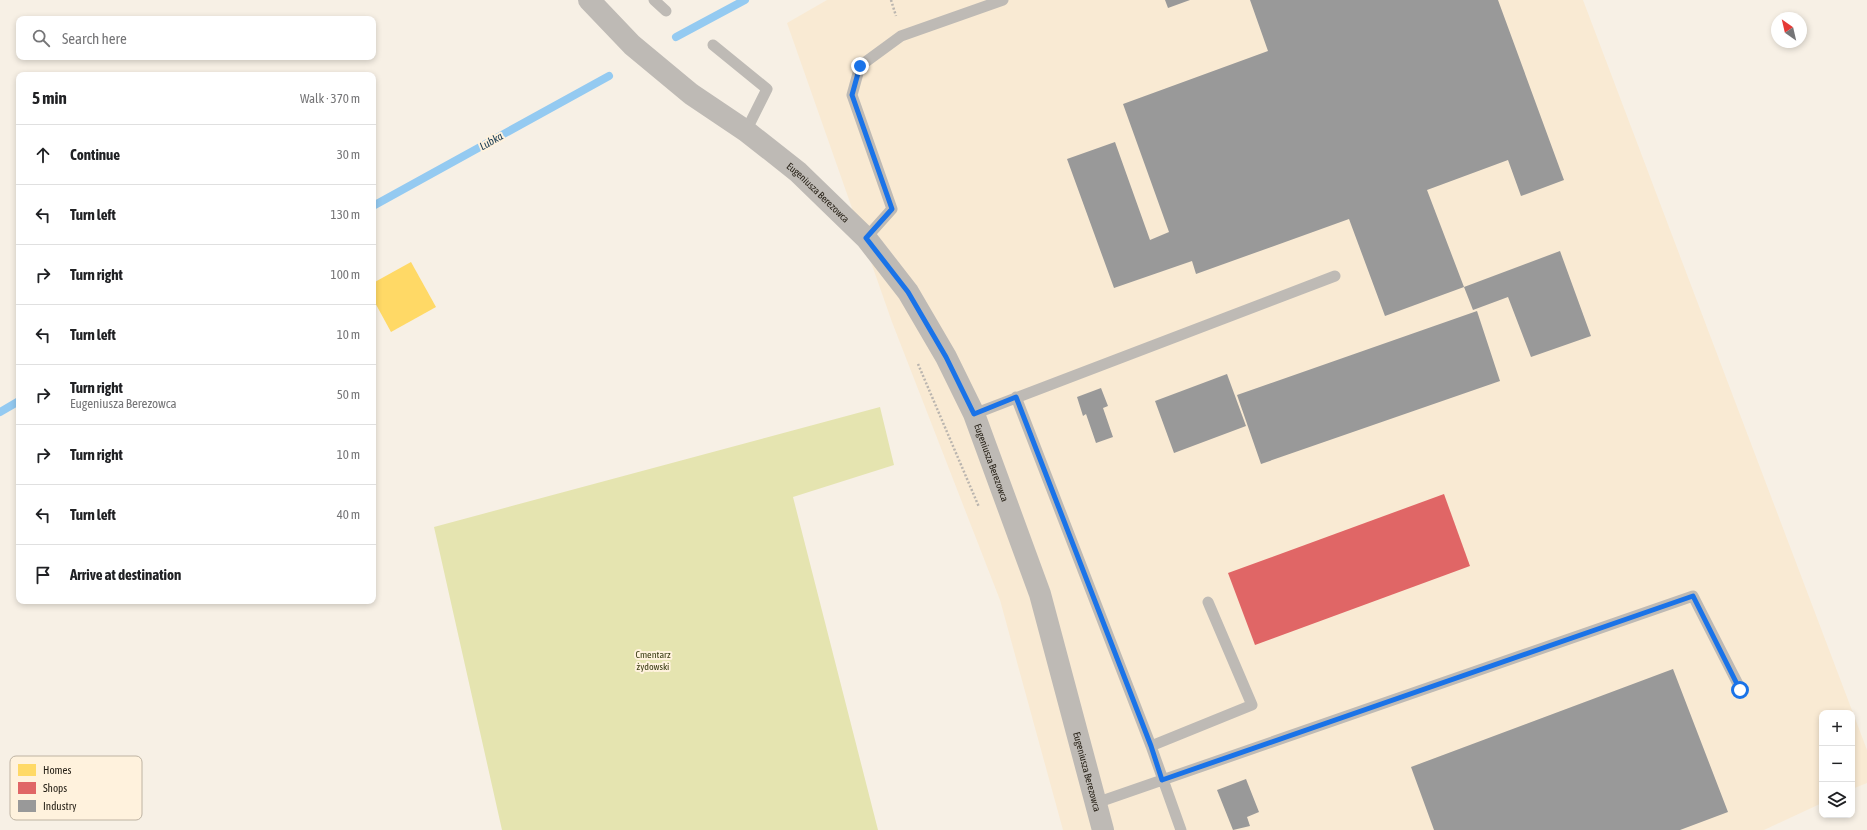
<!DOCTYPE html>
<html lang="en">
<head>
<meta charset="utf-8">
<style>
  body { margin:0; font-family:"Asap Condensed",sans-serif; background:#f6f6f6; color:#202124 }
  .controls { position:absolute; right:12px; bottom:12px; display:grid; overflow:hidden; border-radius:8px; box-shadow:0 2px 6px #0003 }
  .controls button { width:36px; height:36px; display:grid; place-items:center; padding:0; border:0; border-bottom:1px solid #e0e0e0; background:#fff; color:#202124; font:20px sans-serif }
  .compass { position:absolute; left:1771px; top:12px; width:36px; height:36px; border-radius:50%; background:#fff; box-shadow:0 2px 6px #0003; rotate:326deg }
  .stop { position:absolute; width:12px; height:12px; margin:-9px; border:3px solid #1a73e8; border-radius:50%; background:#fff }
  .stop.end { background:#1a73e8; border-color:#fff; box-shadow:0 1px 4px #0008 }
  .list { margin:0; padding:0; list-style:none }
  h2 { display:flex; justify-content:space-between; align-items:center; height:52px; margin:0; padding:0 16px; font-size:17px }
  h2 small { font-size:13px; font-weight:400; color:#757577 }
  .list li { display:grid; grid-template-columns:26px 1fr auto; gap:12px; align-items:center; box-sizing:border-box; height:60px; padding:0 16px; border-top:1px solid #e0e0e0 }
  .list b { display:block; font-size:15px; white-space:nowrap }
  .list p { margin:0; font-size:13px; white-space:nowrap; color:#757577 }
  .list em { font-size:13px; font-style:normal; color:#757577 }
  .icon { flex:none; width:22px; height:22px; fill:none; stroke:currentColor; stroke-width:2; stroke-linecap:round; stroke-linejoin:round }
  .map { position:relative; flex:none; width:1867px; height:830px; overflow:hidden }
  .search { position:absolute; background:#fff; box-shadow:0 2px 6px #0003; left:16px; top:16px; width:360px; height:44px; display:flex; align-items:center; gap:10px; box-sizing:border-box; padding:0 14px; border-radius:8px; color:#757577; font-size:15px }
  .panel { position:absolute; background:#fff; box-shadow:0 2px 6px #0003; left:16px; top:72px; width:360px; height:532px; border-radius:8px }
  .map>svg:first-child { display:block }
  .built { fill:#f9ead3 }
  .green { fill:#e5e4b0 }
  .homes { fill:#ffd966 }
  .shops { fill:#e06666 }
  .industry { fill:#999 }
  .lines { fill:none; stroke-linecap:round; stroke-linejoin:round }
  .stream { stroke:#94caf1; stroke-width:8 }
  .path { stroke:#bab5af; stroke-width:2.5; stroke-dasharray:2 2; stroke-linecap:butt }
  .service { stroke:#bebab5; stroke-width:11 }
  .tertiary { stroke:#bebab5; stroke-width:22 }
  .route { stroke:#1a73e8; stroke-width:5 }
  .labels { text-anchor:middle; stroke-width:4; stroke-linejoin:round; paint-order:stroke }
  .street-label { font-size:10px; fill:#272117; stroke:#fff2dd }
  .park-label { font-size:10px; fill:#3a3c14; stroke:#fff2dd }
  .water-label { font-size:11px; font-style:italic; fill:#163951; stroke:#fff2dd }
  .key { fill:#fff2dd; stroke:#beb3a2; stroke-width:1 }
  .key-label { font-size:11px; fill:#272117 }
</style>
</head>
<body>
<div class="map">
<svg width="1867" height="830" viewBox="0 0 1867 830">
  <rect width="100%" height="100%" fill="#f7f0e5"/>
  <path class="built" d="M827,0H1583L1867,750V783L1852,789V713H1822V803L1764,830H1063L1000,600L892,322L787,23Z"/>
  <path class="green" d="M880,407L894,465L793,497L878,830H502L434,527Z"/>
  <path class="homes" d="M411,262L436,307L391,332L373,299V283Z"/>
  <path class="shops" d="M1444,494L1470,566L1255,645L1228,573Z"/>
  <path class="industry" d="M1165,0H1190L1168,8Z
    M1250,0H1498L1564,180L1521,196L1508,160L1427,190L1464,287L1385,316L1349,219L1196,274L1192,261L1114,288L1067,159L1115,142L1150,240L1169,232L1123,104L1268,51Z
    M1560,251L1591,336L1531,357L1508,297L1473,310L1464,287Z
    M1477,311L1500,381L1261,464L1237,395Z
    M1227,374L1246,426L1174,453L1155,401Z
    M1101,388L1108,406L1103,408L1113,437L1096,443L1086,414L1083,416L1077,397Z
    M1673,669L1728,812L1680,830H1434L1411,767Z
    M1246,779L1259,812L1247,817L1250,826L1233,830L1217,790Z"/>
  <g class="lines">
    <path class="stream" d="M676,37L745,0
      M373,206L609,76
      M0,412L19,401"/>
    <path class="path" d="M891,0L896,16
      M918,364L979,507"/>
    <path class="service" d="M654,0L666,11
      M713,45L767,89L746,131
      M866,238L892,209L852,95L860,66L901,36L1003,0
      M1016,397L1151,746L1181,830
      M974,414L1335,276
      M1151,746L1252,705L1208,602
      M1096,803L1693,596L1741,690"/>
    <path class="tertiary" id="s1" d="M589,0L632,45L691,94L746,131L798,172L866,238L908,292L946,357L974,414L1040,594L1103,830"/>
  </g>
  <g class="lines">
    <path class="route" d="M860,66L852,95L892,209L866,238L908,292L946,357L974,414L1016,397L1151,746L1162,780L1693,596L1740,690"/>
  </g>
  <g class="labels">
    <g class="street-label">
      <text dy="4" stroke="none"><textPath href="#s1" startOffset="300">Eugeniusza Berezowca</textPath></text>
      <text dy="4" stroke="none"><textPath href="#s1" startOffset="625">Eugeniusza Berezowca</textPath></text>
      <text dy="4" stroke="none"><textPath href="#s1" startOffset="949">Eugeniusza Berezowca</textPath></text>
    </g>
    <g class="park-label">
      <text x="653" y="658">Cmentarz<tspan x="653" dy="12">żydowski</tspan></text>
    </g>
    <g class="water-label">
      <text transform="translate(491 141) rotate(-29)" y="4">Lubka</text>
    </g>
  </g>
  <rect x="10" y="756" width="132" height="64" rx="6" class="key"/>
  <rect x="18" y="764" width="18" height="12" fill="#ffd966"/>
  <rect x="18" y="782" width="18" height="12" fill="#e06666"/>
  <rect x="18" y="800" width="18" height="12" fill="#999"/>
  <g class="key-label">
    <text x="43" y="774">Homes</text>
    <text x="43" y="792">Shops</text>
    <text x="43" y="810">Industry</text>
  </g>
</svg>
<div class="controls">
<button>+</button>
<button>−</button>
<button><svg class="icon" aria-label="layers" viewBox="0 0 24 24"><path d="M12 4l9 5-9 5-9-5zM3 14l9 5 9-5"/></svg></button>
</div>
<svg class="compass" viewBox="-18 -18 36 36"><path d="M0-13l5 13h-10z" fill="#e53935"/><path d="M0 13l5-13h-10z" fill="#757577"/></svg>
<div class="stop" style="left:1740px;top:690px"></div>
<div class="stop end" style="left:860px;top:66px"></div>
<div class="search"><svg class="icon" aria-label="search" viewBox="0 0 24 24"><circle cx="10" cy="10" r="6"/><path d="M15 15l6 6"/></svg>Search here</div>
<section class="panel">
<h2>5 min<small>Walk · 370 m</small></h2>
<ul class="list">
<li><svg class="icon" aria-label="ahead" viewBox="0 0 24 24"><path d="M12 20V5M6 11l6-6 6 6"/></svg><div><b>Continue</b></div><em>30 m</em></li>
<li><svg class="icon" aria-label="left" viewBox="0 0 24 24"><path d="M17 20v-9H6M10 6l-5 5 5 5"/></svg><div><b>Turn left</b></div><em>130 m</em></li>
<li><svg class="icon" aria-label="right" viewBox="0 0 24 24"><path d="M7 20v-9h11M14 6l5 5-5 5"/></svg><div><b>Turn right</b></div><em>100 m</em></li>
<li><svg class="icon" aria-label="left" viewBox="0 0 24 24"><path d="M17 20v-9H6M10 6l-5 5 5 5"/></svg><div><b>Turn left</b></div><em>10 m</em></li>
<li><svg class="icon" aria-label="right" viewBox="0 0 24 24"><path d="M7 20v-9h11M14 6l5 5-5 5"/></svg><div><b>Turn right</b><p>Eugeniusza Berezowca</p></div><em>50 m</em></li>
<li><svg class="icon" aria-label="right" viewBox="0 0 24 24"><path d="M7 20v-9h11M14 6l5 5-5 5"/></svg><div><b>Turn right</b></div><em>10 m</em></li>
<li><svg class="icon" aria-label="left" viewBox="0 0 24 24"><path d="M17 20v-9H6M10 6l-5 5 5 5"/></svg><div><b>Turn left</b></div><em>40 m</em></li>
<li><svg class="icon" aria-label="arrive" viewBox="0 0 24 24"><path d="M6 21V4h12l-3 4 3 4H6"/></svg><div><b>Arrive at destination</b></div></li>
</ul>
</section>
</div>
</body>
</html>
